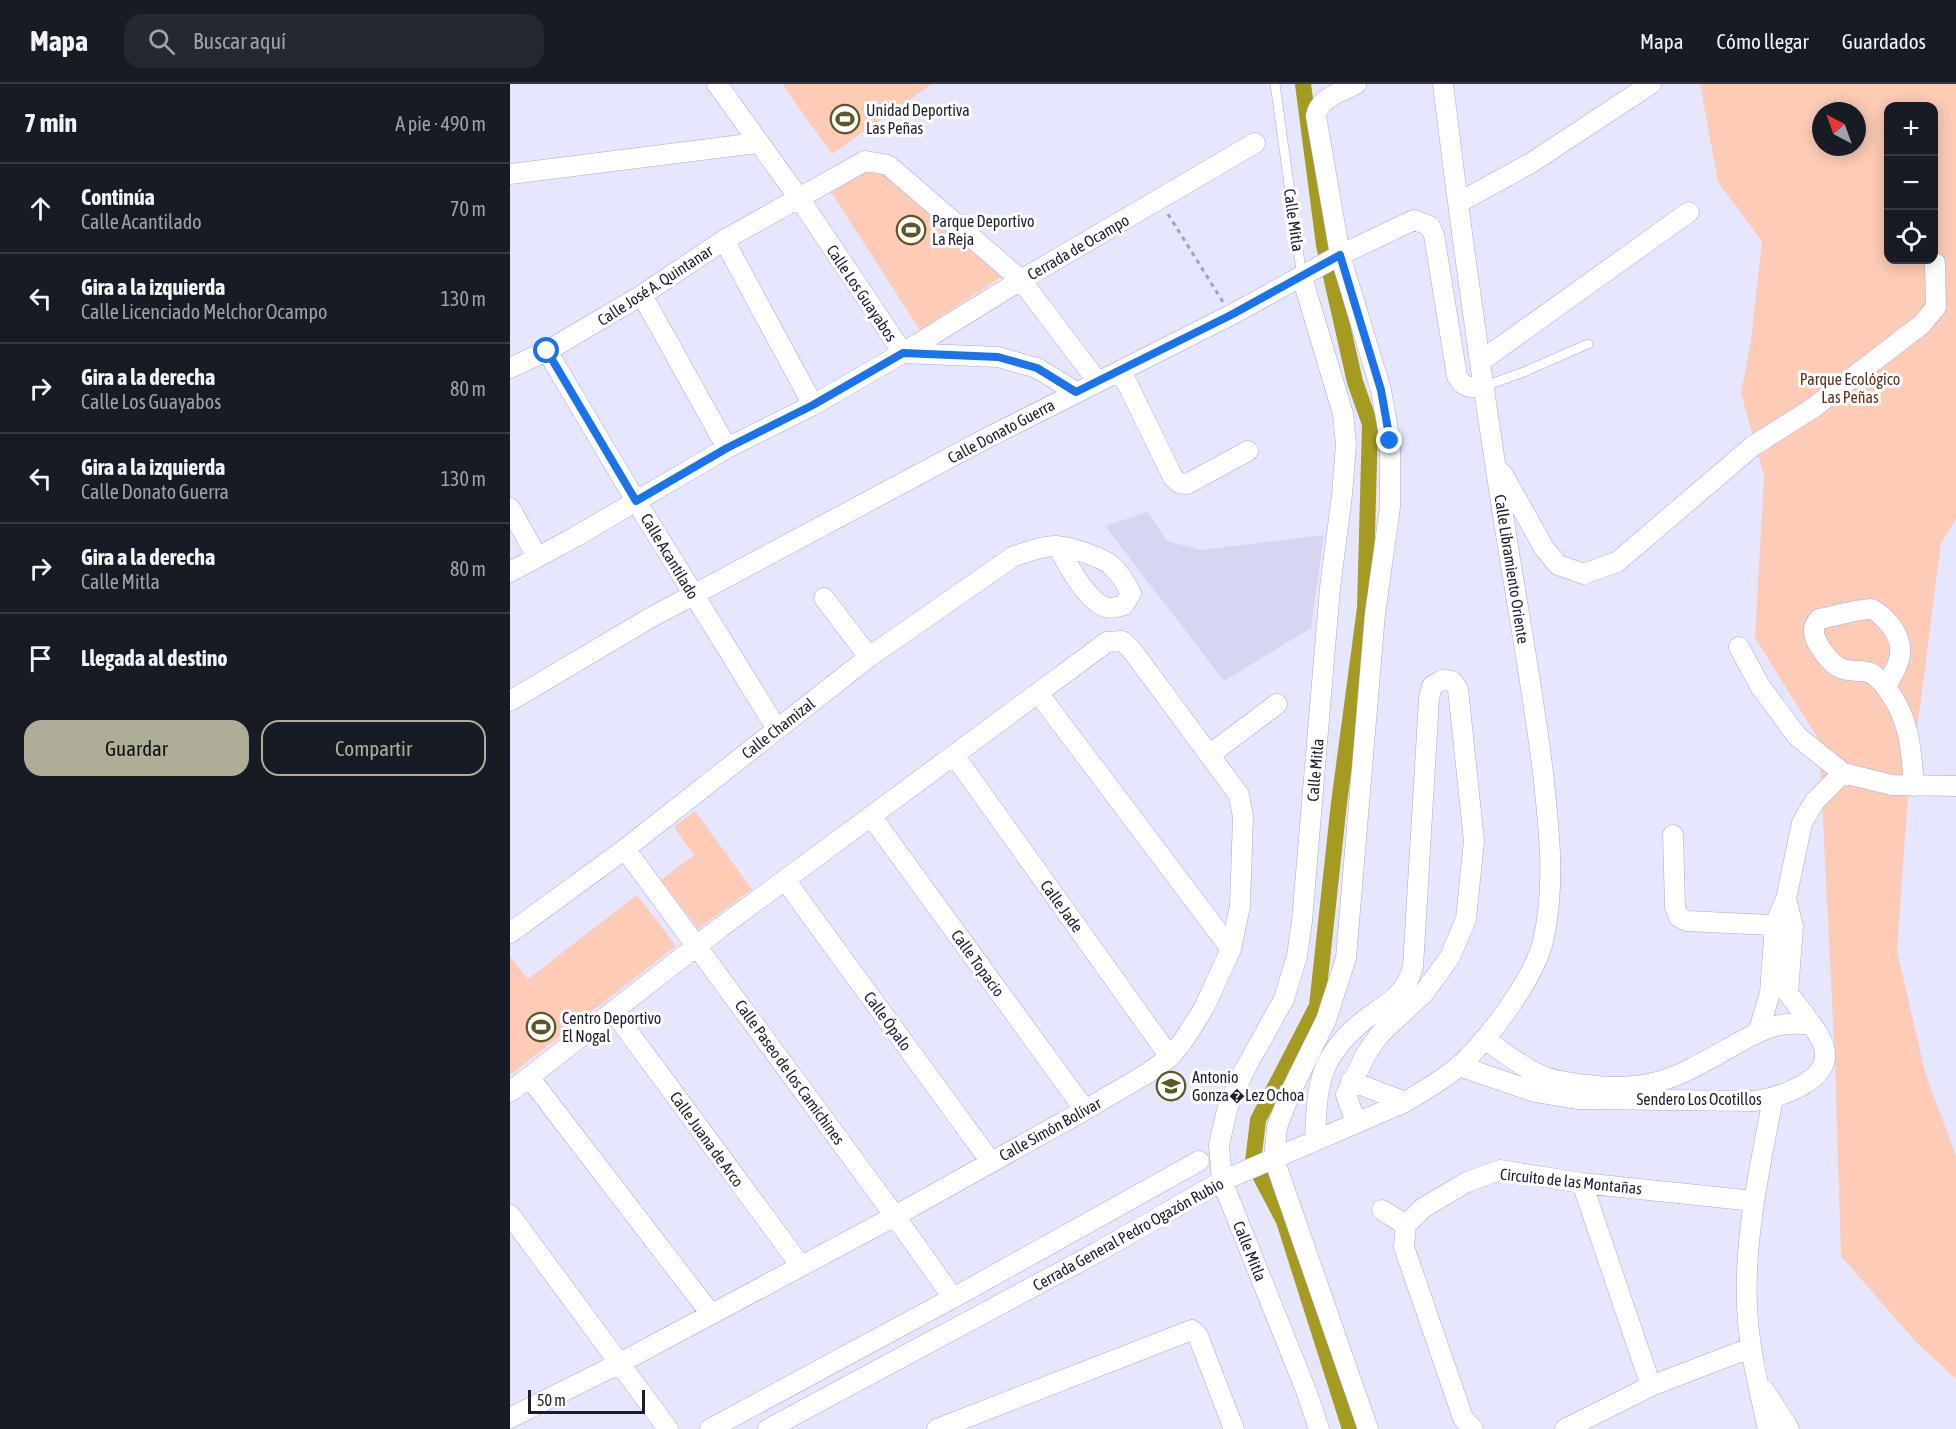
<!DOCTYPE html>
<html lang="es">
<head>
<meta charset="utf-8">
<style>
  body { margin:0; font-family:"Asap Condensed",sans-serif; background:#242831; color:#f1f3f6 }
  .controls { position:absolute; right:18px; top:18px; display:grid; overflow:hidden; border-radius:12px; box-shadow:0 3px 15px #0003 }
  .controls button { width:54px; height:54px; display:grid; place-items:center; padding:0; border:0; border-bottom:2px solid #363941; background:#171b24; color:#f1f3f6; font:30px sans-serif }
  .compass { position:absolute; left:1302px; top:18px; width:54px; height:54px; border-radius:50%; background:#171b24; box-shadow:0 3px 15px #0003; rotate:319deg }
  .scale { position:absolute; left:18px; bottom:15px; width:117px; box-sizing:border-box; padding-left:6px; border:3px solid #1c1b30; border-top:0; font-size:16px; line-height:21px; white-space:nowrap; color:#1c1b30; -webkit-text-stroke:4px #fff; paint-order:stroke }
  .stop { position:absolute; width:18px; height:18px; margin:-14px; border:4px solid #1a73e8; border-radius:50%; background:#fff }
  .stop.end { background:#1a73e8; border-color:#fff; box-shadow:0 2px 6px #0008 }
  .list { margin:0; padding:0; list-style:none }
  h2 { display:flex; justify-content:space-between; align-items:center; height:78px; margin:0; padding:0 24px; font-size:26px }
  h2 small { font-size:20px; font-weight:400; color:#9ea1a6 }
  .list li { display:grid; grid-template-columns:39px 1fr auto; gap:18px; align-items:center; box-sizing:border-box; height:90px; padding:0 24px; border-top:2px solid #363941 }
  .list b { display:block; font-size:22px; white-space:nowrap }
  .list p { margin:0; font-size:20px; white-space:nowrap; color:#9ea1a6 }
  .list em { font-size:20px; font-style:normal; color:#9ea1a6 }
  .actions { display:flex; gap:12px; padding:18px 24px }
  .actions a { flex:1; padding:14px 0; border:2px solid #aead98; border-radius:18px; text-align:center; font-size:21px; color:#aead98 }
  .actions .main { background:#aead98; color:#111 }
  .icon { flex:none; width:33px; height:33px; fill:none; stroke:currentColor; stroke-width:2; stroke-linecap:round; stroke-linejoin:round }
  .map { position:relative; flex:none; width:1446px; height:1345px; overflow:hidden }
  header { display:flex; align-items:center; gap:36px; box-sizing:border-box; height:84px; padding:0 30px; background:#171b24; border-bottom:2px solid #363941 }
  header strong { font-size:28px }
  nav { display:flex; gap:33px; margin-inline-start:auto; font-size:21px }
  .search { width:420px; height:54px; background:#242831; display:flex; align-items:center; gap:15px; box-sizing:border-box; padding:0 21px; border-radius:18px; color:#9ea1a6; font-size:22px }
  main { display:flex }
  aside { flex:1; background:#171b24 }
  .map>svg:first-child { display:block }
  .built { fill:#d6d6f0 }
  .green { fill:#fdcbb6; fill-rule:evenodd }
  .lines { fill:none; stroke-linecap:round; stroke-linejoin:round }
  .canal { stroke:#a49b20; stroke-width:16 }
  .lane-casing { stroke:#a8a7de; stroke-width:10 }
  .street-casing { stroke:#a8a7de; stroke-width:21 }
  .path { stroke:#a2a3b9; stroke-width:3; stroke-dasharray:4.5 4.5; stroke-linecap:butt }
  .lane { stroke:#fff; stroke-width:9 }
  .street { stroke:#fff; stroke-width:20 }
  .route { stroke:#1a73e8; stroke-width:8 }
  .labels { text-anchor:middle; stroke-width:6; stroke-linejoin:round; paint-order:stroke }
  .poi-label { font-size:16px; fill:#1c1b30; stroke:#fff; text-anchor:start }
  .street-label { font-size:16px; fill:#1c1b30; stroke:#fff }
  .park-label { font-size:16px; fill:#5f2e17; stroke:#fff }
</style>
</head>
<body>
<header>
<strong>Mapa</strong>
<div class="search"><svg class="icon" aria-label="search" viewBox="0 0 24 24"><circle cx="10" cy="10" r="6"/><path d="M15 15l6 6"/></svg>Buscar aquí</div>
<nav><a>Mapa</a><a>Cómo llegar</a><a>Guardados</a></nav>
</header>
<main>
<aside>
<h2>7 min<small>A pie · 490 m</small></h2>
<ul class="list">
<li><svg class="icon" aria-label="ahead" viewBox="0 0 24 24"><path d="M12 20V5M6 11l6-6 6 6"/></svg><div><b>Continúa</b><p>Calle Acantilado</p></div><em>70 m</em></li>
<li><svg class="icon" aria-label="left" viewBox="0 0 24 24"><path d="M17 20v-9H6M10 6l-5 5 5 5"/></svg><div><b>Gira a la izquierda</b><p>Calle Licenciado Melchor Ocampo</p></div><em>130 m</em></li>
<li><svg class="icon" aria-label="right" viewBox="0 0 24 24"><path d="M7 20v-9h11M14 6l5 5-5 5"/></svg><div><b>Gira a la derecha</b><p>Calle Los Guayabos</p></div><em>80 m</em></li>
<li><svg class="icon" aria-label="left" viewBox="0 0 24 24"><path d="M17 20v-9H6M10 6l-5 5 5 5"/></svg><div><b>Gira a la izquierda</b><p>Calle Donato Guerra</p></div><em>130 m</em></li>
<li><svg class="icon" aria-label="right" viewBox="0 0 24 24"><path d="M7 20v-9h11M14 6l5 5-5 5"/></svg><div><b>Gira a la derecha</b><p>Calle Mitla</p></div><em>80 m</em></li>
<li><svg class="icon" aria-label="arrive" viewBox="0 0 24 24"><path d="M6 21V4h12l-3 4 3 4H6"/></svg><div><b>Llegada al destino</b></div></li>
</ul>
<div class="actions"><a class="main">Guardar</a><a>Compartir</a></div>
</aside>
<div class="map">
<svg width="1446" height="1345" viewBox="0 0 1446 1345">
  <rect width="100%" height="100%" fill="#e6e7fe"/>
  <path class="built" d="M638,428L657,457L691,466L814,451L801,544L714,597L595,442Z"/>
  <path class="green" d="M272,0H422L322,70Z
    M1190,0H1446V435L1431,459L1397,725L1387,867L1415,988L1446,1072V1295L1407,1259L1331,1172L1325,978L1309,656L1245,554L1254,392L1231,309L1241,256L1252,157L1208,98ZM1378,22H1424V176H1378ZM1311,27H1347V63H1311Z
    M369,76L505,184L410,246L321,108Z
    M185,727L242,805L188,845L151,796L184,771L164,743Z
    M127,811L166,862L0,991V872L18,895Z"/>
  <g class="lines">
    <path class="canal" d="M793,0L814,161L845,298L860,340L855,524L829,719L807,922L748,1036L743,1078L774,1137L840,1345"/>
    <g class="lane-casing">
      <path id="lane" d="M765,0L792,193
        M975,302L1014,288L1078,260"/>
    </g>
    <g class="street-casing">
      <path id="street" d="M207,0L289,114L393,269
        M846,0C831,8 809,14 806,32L830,171L871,306L880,357V423L865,530L836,874L816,936L780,1009L767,1043L764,1075L858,1345
        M0,90L247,59
        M948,119L1021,79L1141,0
        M214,156L303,321
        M792,193L833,330L836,360L832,411L820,504L792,837L787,872L774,915L734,987L718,1022L709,1061L712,1097L797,1309L809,1345
        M132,211L217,364
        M37,267L126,417L267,645
        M393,269L488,273L527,284L566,308
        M971,277L1179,128
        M0,284L37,267L132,211L214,156L355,77L378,81L511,196L588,298
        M611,287L663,393L669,399L677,400L738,367
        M992,389L1034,464L1048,481L1074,490L1107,478L1243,362L1303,324L1412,240L1426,223L1425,179
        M0,424L27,473
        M0,488L65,453L217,364L303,321L393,269L511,196L745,59
        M314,514L359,573
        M1229,563L1250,602L1287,652L1333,689L1382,701L1446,702
        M1375,603C1392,578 1398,560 1376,536C1372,532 1366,526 1361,525C1352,524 1320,533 1309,535C1307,539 1303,542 1304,547C1304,559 1320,579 1330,584C1351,592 1355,578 1375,602C1400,634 1401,664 1404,702
        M528,609L721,865
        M0,617L140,534L473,356L721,231L830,171L904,136L920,142L924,151L947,292C954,305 961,304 975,302
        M444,671L660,973
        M699,671L767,620
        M361,732L575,1026
        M1163,751L1165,823L1169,833L1177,837L1278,842
        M115,765L385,1132L443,1214
        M275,796L481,1078
        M0,849L115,765L359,573L504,472C518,468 531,462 545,462C558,462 592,473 602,482C610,489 616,500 621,509L614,521C608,523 602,525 595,523C575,515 558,480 547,462
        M103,927L291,1182
        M1249,946L1260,909L1265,841L1276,815L1292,739L1305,717L1333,689
        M974,955C991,966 1009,981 1028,990C1042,997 1061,999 1077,1001C1140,1009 1166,994 1219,964C1247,949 1266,935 1300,941
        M949,982L1025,1008L1067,1015L1245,1017C1269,1013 1324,997 1314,963C1310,948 1288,923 1278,909L1283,842L1276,815
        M19,993L201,1230
        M841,997L895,1018
        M0,1008L211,843L597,558L612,557L621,565L729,711L733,733L730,822L721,865L694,924L673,957L660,973L638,989L575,1026L385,1132L110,1279L0,1334
        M805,1056C807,998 809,972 857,934C870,925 888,914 896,900C899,895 901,889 903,883L919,615L922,602L932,596L942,597L948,605L964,757L956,835L940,873L913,910L870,950L856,970L836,1011L846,1038
        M1072,1099L1141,1302
        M872,1126L896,1141
        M0,1131L158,1345
        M1255,1307L1279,1345
        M200,1345L443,1214L689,1077
        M258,1345L586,1169L712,1097L895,1018C913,1007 933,996 949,982C978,956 1024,895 1033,857C1046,801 1039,745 1033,689C1024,615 1011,542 999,469C974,313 952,157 933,0
        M427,1345L682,1246L688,1252L724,1345
        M963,1345L953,1334L894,1163L896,1141L913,1124L957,1098L990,1086L1072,1099L1244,1117
        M1055,1345L1141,1302L1240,1264
        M1258,1345C1249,1305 1239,1265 1237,1223C1234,1153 1250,1083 1263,1014"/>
    </g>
    <path class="path" d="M658,130L713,218"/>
    <use href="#lane" class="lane"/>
    <use href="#street" class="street"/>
  </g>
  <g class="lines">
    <path class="route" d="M37,267L126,417L217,364L303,321L393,269L488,273L527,284L566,308L721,231L830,171L871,306L880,357"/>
  </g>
  <defs>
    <g id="stadium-ring" transform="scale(1.5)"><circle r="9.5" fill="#fff" stroke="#5c5825" stroke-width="1.5"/><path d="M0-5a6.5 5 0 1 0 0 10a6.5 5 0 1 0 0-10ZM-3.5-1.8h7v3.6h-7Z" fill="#5c5825"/></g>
    <g id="school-ring" transform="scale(1.5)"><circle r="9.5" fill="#fff" stroke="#5c5825" stroke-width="1.5"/><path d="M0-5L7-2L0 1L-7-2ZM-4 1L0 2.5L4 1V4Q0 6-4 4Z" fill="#5c5825"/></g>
  </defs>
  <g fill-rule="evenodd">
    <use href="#stadium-ring" x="335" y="35"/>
    <use href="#stadium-ring" x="401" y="146"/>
    <use href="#stadium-ring" x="31" y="943"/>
    <use href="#school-ring" x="661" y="1002"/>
  </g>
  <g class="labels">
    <g class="poi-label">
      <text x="356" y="32">Unidad Deportiva<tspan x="356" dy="18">Las Peñas</tspan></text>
      <text x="422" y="143">Parque Deportivo<tspan x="422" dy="18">La Reja</tspan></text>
      <text x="52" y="940">Centro Deportivo<tspan x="52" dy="18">El Nogal</tspan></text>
      <text x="682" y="999">Antonio<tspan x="682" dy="18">Gonza�Lez Ochoa</tspan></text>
    </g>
    <g class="street-label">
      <text transform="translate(784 136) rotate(82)" y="6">Calle Mitla</text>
      <text transform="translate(568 163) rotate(-30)" y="6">Cerrada de Ocampo</text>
      <text transform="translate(145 201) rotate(-33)" y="6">Calle José A. Quintanar</text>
      <text transform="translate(352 209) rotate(56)" y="6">Calle Los Guayabos</text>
      <text transform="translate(491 347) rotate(-28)" y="6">Calle Donato Guerra</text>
      <text transform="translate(160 472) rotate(59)" y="6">Calle Acantilado</text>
      <text transform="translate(1002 485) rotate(81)" y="6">Calle Libramiento Oriente</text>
      <text transform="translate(268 644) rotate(-38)" y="6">Calle Chamizal</text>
      <text transform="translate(805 686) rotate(-85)" y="6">Calle Mitla</text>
      <text transform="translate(552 822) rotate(54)" y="6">Calle Jade</text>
      <text transform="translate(468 879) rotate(54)" y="6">Calle Topacio</text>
      <text transform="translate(378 937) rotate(54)" y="6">Calle Ópalo</text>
      <text transform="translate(280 988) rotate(54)" y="6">Calle Paseo de los Camichines</text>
      <text x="1189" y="1021">Sendero Los Ocotillos</text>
      <text transform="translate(540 1045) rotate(-29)" y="6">Calle Simón Bolívar</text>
      <text transform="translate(197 1055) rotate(54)" y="6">Calle Juana de Arco</text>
      <text transform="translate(1061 1097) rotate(6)" y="6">Circuito de las Montañas</text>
      <text transform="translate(618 1150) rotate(-29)" y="6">Cerrada General Pedro Ogazón Rubio</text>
      <text transform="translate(740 1167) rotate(68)" y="6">Calle Mitla</text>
    </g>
    <g class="park-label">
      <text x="1340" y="301">Parque Ecológico<tspan x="1340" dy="18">Las Peñas</tspan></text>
    </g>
  </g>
</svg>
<div class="controls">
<button>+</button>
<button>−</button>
<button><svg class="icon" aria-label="locate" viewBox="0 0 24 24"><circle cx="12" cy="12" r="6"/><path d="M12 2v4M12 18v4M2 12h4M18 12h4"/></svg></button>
</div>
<svg class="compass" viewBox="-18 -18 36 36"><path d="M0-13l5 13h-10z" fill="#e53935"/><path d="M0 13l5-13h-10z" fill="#9ea1a6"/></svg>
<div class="scale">50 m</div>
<div class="stop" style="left:37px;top:267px"></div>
<div class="stop end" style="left:880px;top:357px"></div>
</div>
</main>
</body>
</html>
